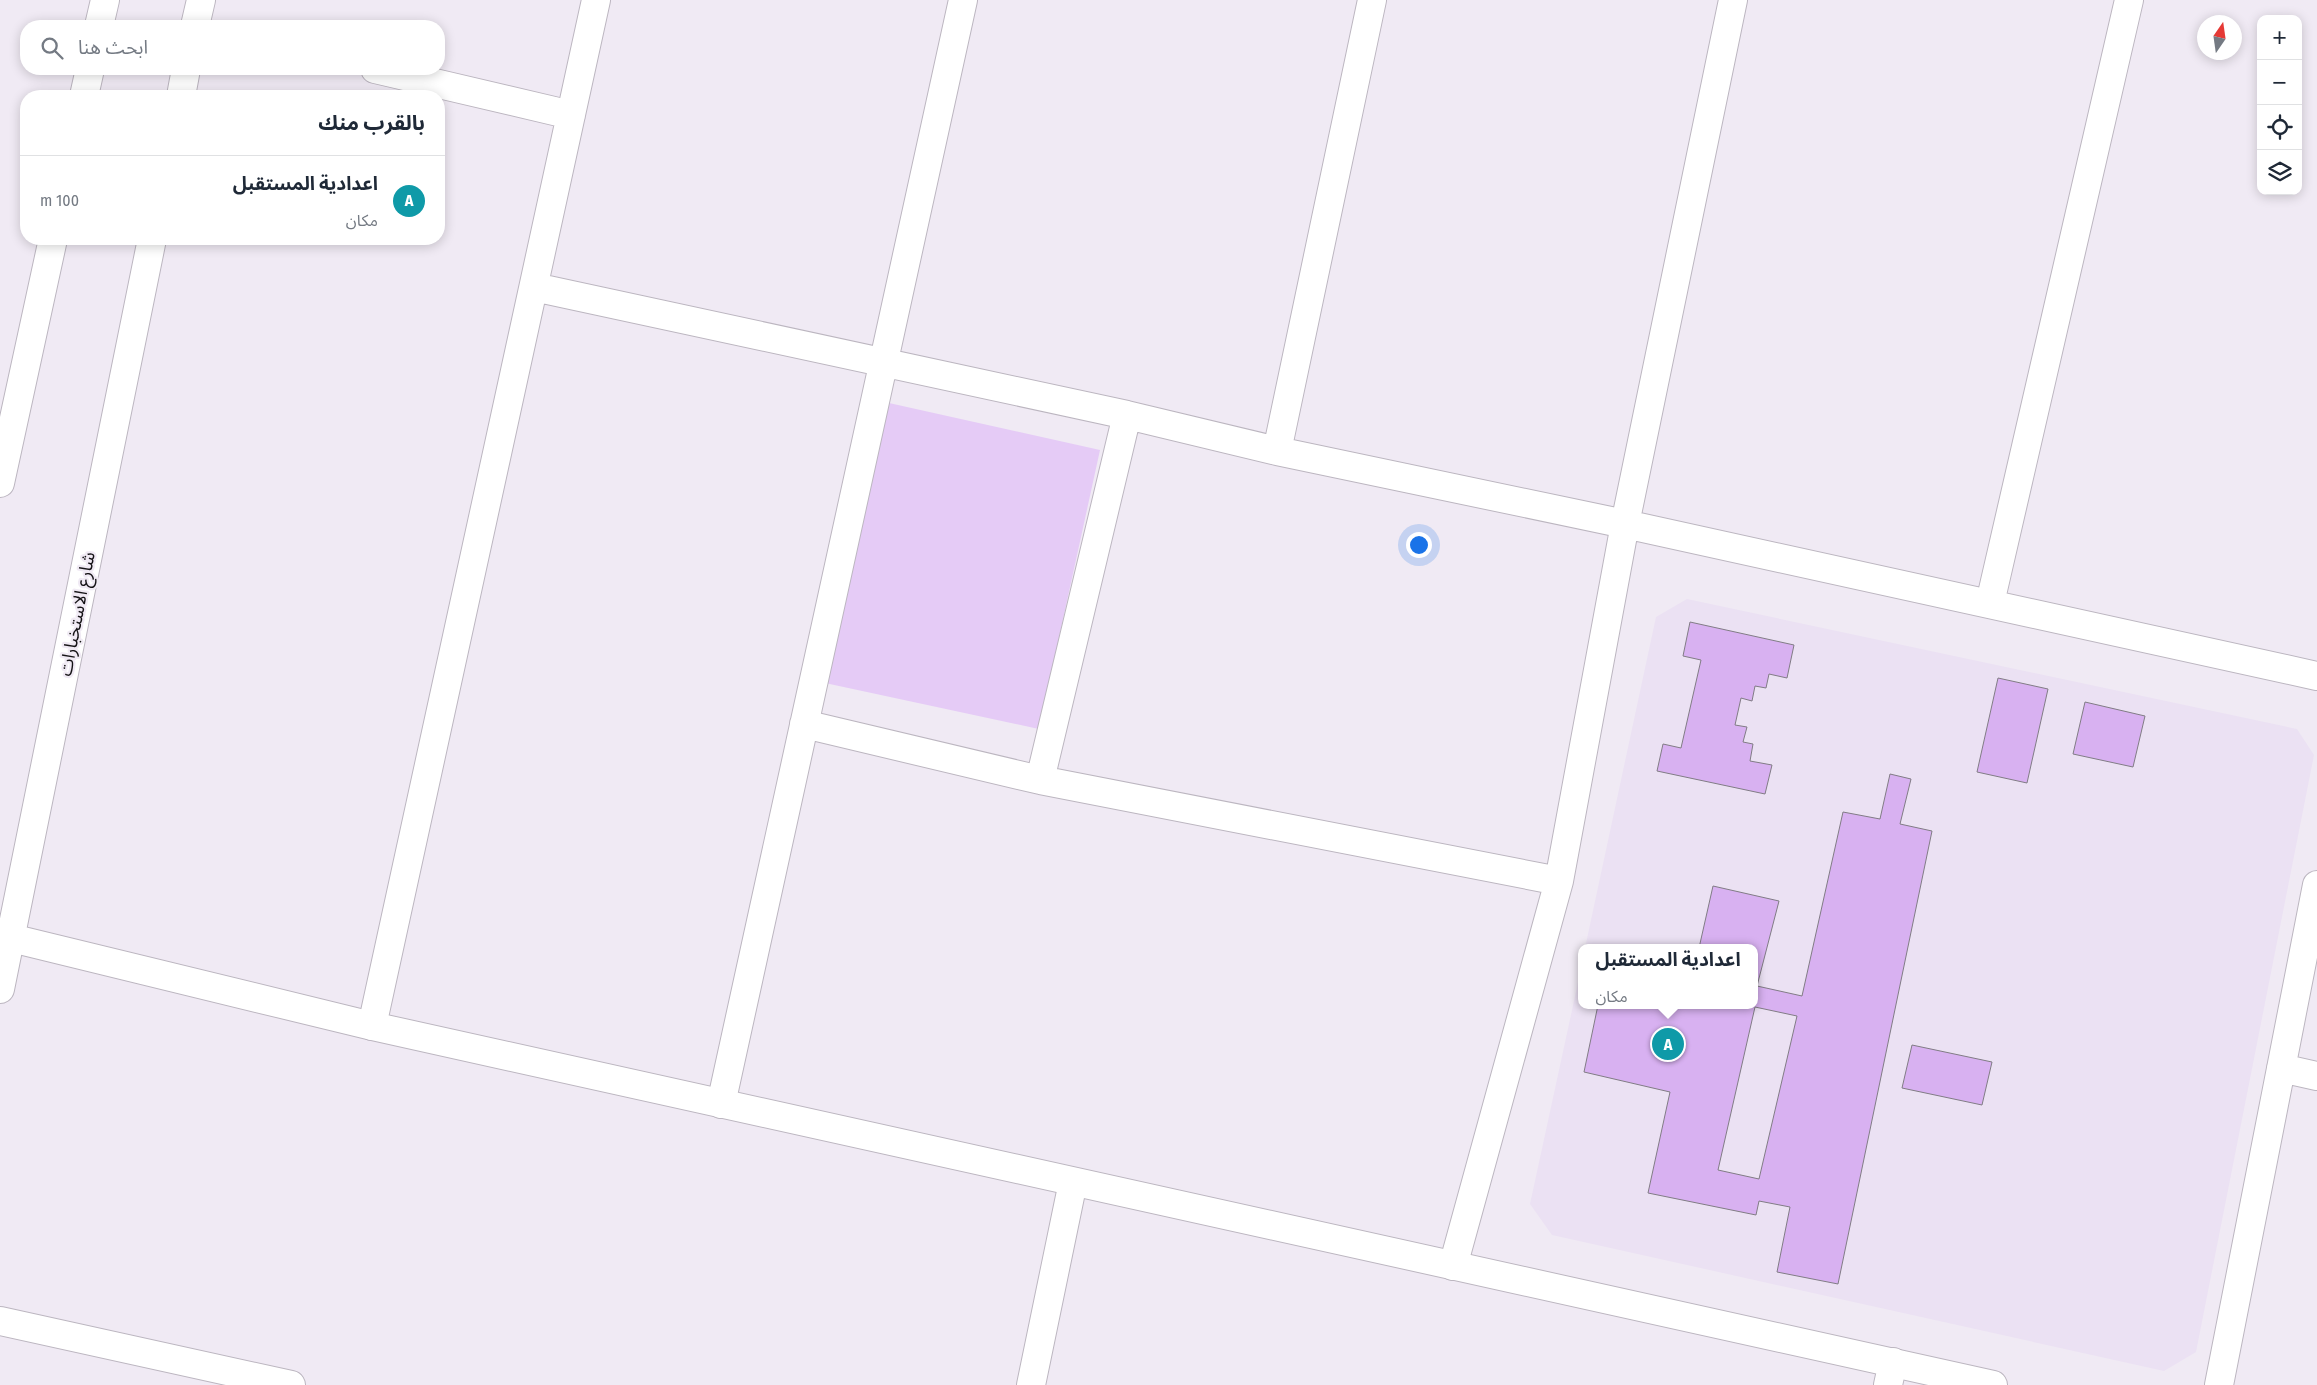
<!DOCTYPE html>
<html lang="ar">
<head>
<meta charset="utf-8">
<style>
  body { margin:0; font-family:"Fira Sans Condensed","Noto Sans Arabic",sans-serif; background:#f6f6f7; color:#1f2937; direction:rtl }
  .controls { position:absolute; right:15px; top:15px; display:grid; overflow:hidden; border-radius:10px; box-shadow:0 2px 12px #0003 }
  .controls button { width:45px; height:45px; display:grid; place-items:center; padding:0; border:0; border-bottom:1px solid #e0e1e3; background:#fff; color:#1f2937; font:25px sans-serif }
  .compass { position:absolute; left:2197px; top:15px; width:45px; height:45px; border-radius:50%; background:#fff; box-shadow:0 2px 12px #0003; rotate:13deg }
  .you { position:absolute; left:1418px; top:544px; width:18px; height:18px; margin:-12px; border:4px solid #fff; border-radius:50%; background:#1a73e8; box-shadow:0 0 0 8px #1a73e833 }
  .badge { display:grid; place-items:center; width:32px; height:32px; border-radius:50%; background:#db2777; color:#fff; font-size:16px; font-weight:700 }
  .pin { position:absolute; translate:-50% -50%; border:2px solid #fff; box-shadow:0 1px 5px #0006 }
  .popup { position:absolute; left:1578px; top:944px; width:180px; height:65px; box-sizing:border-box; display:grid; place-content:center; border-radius:10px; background:#fff; filter:drop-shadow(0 1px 4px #0005); font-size:16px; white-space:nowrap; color:#747a83 }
  .popup b { font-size:19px; color:#1f2937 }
  .popup::after { content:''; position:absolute; left:50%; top:100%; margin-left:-10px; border:10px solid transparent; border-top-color:#fff }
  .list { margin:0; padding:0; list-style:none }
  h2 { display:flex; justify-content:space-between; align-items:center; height:65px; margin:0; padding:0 20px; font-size:21px }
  h2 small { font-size:16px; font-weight:400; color:#747a83 }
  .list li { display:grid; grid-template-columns:32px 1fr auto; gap:15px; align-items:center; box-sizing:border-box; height:90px; padding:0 20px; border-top:1px solid #e0e1e3 }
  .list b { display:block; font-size:19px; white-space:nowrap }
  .list p { margin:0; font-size:16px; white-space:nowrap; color:#747a83 }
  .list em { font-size:16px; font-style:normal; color:#747a83 }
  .icon { flex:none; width:28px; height:28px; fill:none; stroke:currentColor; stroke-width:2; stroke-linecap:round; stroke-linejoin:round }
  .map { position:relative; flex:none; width:2317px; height:1385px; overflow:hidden; direction:ltr }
  .search { position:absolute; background:#fff; box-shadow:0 2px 12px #0003; left:20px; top:20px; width:425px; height:55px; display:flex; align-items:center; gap:12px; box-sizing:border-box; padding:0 18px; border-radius:20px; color:#747a83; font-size:19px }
  .panel { position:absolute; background:#fff; box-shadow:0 2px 12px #0003; left:20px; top:90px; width:425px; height:155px; border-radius:20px; direction:rtl }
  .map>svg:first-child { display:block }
  .built { fill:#ebe1f3 }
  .green { fill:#e5cbf6 }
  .building { fill:#d8b1f1; stroke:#817c85; fill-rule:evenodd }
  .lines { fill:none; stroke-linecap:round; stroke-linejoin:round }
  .minor-casing { stroke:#bcb6c0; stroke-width:30 }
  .tertiary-casing { stroke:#bcb6c0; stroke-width:30 }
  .primary-casing { stroke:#bcb6c0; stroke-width:30 }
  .minor { stroke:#fff; stroke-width:28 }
  .tertiary { stroke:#fff; stroke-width:28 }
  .primary { stroke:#fff; stroke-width:28 }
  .labels { text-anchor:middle; stroke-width:4.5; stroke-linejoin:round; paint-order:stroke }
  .street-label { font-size:18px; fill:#151316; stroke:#f0eaf4 }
</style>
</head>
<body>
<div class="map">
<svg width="2317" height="1385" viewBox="0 0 2317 1385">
  <rect width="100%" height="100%" fill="#f0eaf4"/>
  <path class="built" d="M1687,599L2297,729L2314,755L2196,1352L2164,1371L1552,1235L1530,1204L1582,964V1005H1754V948H1585L1656,617Z"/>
  <path class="green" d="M889,403L1100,450L1039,729L825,683Z"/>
  <path class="building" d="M1690,622L1794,645L1787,678L1769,674L1766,688L1755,686L1752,701L1741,698L1735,725L1747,727L1743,742L1753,744L1750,761L1772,765L1765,794L1657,771L1663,744L1681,748L1701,660L1683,656Z
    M1998,678L2048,689L2027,783L1977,772Z
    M2085,702L2145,716L2133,767L2073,754Z
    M1890,774L1911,779L1900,824L1932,831L1838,1284L1777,1272L1790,1207L1759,1201L1756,1215L1648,1193L1670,1092L1584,1072L1598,1005H1754V948H1699L1713,886L1779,901L1757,986L1802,996L1843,812L1880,819ZM1755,1007L1797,1016L1759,1179L1718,1170Z
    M1912,1045L1992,1062L1982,1105L1902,1088Z"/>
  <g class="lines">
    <g class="minor-casing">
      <path id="minor" d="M375,69L571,115
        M534,287L1127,415L1277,451L1625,524L2317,676
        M1277,451L1372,0
        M1990,603L2129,0
        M804,724L1040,780L1559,881
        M1040,780L1127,415
        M372,1026L596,0
        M2281,1068L2317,1076
        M721,1104L963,0
        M1453,1266L1559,881L1625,524L1733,0
        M0,1321L291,1385
        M1031,1385L1073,1182
        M1888,1385L1893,1362
        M2219,1385L2317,885"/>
    </g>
    <g class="tertiary-casing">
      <path id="tertiary" d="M11,938L372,1026L1993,1385"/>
    </g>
    <g class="primary-casing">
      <path id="primary" d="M99,26L105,0
        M195,26L201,0
        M84,96L90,69
        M181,96L186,69
        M0,483L53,239
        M0,989L152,239"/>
    </g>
    <use href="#minor" class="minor"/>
    <use href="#tertiary" class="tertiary"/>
    <use href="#primary" class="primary"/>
  </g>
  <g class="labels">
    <g class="street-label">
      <text transform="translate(77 614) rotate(-79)" y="6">شارع الاستخبارات</text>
    </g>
  </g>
</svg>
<div class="controls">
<button>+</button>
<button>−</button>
<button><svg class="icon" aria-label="locate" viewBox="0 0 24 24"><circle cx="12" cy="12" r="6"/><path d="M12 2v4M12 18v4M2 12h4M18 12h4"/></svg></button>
<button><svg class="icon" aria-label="layers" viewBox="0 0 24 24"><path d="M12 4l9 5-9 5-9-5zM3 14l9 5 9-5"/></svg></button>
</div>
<svg class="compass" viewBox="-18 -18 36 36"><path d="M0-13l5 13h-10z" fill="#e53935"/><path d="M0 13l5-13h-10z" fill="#747a83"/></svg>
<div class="you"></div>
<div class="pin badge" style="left:1668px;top:1044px;background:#0f9aa8">A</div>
<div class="popup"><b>اعدادية المستقبل</b>مكان</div>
<div class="search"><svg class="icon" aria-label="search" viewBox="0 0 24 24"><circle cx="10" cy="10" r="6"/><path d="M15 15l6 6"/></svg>ابحث هنا</div>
<section class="panel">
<h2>بالقرب منك<small></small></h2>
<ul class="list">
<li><span class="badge" style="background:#0f9aa8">A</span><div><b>اعدادية المستقبل</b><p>مكان</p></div><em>100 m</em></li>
</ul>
</section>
</div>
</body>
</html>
